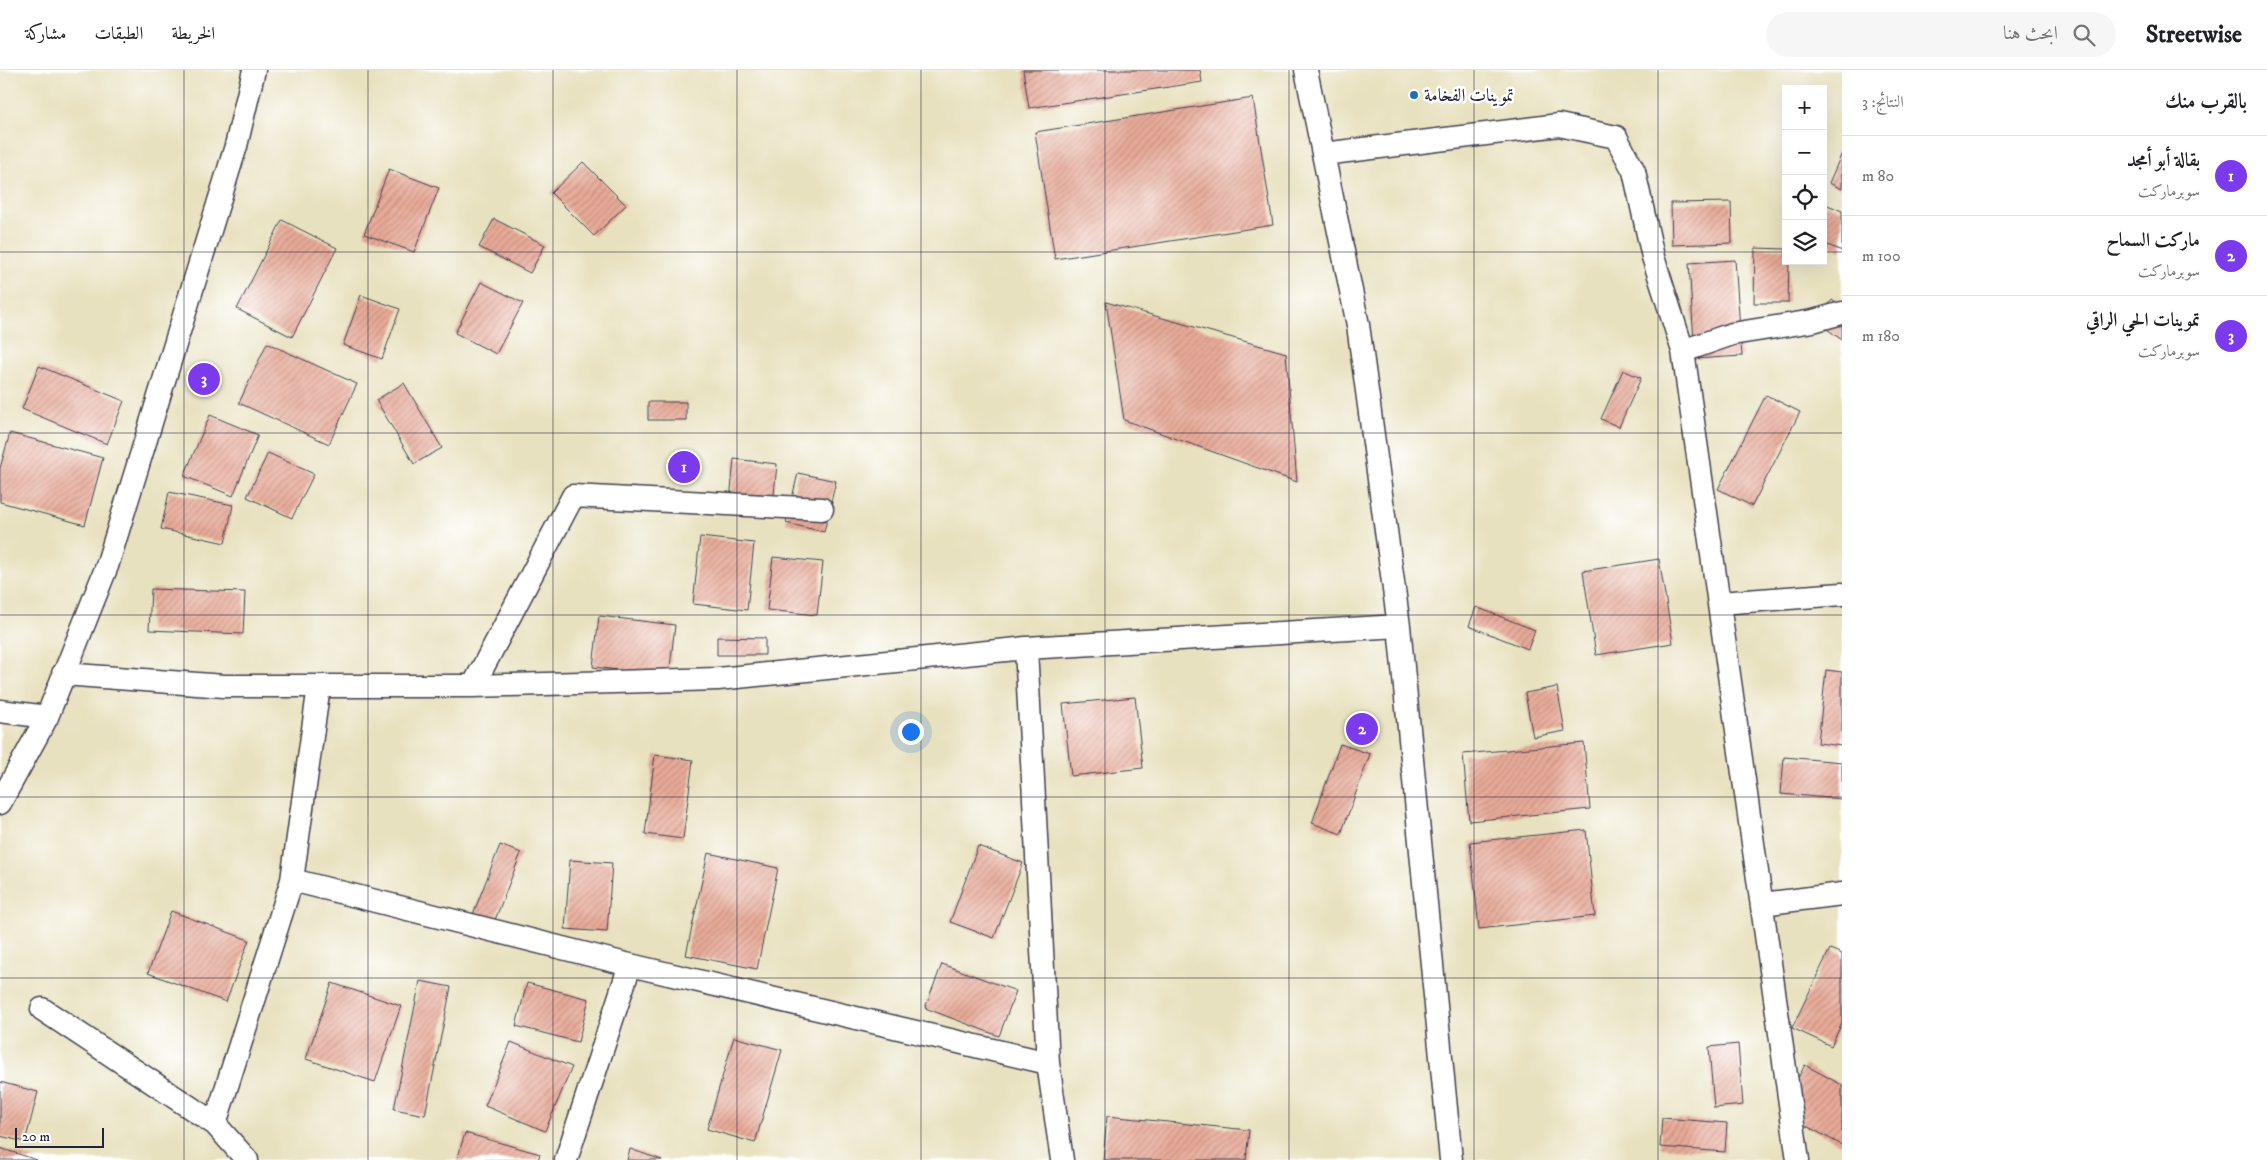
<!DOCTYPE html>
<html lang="ar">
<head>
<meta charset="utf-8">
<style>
  body { margin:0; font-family:"IM FELL DW Pica",Amiri,serif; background:#f6f6f6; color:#202124; direction:rtl }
  .controls { position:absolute; right:15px; top:15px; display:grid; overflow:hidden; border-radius:0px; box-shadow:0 5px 20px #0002 }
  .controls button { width:45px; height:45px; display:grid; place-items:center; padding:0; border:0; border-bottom:1px solid #e0e0e0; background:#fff; color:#202124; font:25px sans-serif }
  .scale { position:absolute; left:15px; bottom:12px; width:89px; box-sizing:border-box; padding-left:5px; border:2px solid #22223b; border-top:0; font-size:14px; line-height:18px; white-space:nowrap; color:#22223b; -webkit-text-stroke:4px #fff; paint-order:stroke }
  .you { position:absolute; left:910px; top:661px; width:18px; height:18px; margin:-12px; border:4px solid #fff; border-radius:50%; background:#1a73e8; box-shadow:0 0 0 8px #1a73e833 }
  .badge { display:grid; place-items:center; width:32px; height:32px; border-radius:50%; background:#7c3aed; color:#fff; font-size:16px; font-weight:700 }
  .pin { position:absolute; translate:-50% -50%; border:2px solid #fff; box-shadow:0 1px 5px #0006 }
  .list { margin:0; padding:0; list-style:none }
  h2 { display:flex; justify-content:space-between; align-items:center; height:65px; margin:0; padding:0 20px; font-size:21px }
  h2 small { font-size:16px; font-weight:400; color:#757577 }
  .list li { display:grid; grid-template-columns:32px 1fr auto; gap:15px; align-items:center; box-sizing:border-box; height:80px; padding:0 20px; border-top:1px solid #e0e0e0 }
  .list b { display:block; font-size:19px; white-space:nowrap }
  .list p { margin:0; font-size:16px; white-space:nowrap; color:#757577 }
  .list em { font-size:16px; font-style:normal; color:#757577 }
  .icon { flex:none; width:28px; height:28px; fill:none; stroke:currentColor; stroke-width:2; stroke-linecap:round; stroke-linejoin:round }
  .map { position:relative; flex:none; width:1842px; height:1090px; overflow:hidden; direction:ltr }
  header { display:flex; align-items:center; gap:30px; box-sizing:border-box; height:70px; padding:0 25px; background:#fff; border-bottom:1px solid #e0e0e0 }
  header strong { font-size:24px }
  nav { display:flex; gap:28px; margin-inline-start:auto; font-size:18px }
  .search { width:350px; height:45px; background:#f6f6f6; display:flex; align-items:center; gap:12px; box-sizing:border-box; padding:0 18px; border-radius:28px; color:#757577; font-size:19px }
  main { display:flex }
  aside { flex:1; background:#fff }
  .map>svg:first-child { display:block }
  .building { fill:url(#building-hatch) }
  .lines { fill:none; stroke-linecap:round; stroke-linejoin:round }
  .minor-casing { stroke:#403f4f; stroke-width:25 }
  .minor { stroke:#fff; stroke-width:22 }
  .grid { fill:none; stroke:#22223b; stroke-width:1; stroke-opacity:0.55 }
  .poi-dot { fill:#1f6fb2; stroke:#fff; stroke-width:2 }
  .labels { text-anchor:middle; stroke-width:5; stroke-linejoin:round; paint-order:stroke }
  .poi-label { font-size:18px; fill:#22223b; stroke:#fff; text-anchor:start }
</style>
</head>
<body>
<header>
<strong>Streetwise</strong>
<div class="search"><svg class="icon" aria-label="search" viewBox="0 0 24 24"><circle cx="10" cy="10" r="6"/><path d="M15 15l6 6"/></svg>ابحث هنا</div>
<nav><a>الخريطة</a><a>الطبقات</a><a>مشاركة</a></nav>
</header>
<main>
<aside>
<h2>بالقرب منك<small>النتائج: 3</small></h2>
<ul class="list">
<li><span class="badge">1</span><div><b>بقالة أبو أمجد</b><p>سوبرماركت</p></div><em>80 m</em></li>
<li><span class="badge">2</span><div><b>ماركت السماح</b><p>سوبرماركت</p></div><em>100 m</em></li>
<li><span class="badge">3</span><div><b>تموينات الحي الراقي</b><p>سوبرماركت</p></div><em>180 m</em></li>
</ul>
</aside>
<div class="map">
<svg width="1842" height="1090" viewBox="0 0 1842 1090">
  <defs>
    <pattern id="building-hatch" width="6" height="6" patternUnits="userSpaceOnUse" patternTransform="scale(1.25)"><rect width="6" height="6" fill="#e9ab99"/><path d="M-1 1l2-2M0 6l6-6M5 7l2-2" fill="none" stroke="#bc8b7e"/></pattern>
  </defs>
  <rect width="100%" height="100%" fill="#fff"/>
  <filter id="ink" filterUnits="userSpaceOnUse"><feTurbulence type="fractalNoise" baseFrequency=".02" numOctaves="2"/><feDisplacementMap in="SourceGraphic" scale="10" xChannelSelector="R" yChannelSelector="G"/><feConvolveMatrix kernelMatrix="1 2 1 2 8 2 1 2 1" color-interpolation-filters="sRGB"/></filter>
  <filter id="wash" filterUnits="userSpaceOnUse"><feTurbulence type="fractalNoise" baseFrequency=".0096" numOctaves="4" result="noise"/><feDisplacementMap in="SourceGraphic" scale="20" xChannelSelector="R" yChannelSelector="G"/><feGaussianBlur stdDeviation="1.12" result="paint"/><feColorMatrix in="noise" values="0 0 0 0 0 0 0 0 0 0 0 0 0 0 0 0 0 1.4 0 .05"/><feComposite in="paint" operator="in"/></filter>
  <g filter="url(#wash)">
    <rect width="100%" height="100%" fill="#e8e1bf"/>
    <g id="blocks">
      <path class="building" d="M1023,0H1200L1202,12L1029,38Z
        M1253,28L1273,155L1055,189L1035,62Z
        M1842,83V119L1829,113Z
        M583,92L626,135L594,166L551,123Z
        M389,99L439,118L414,182L364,164Z
        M1731,132L1732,173L1672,175L1671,133Z
        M1825,134L1842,141V181L1823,173V139Z
        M494,149L545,175L530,203L479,177Z
        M282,150L337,178L292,267L237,239Z
        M1755,178L1786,179V191H1789L1788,233H1754Z
        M1735,190L1742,286L1695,289L1689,193Z
        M481,212L523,233L496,284L455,263Z
        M361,225L400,239L382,289L343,275Z
        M1832,230L1842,237V270L1816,251Z
        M1106,232L1286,283L1297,412L1124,350Z
        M267,273L357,314L329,374L239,333Z
        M39,296L124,331L107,374L22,339Z
        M1623,300L1641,308L1619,357L1601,349Z
        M404,313L442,378L414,394L376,330Z
        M1766,325L1800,342L1752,436L1718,419Z
        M648,332H686V350H648Z
        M210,345L258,365L233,426L184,406Z
        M10,363L103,388L85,455L0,432V398Z
        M268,383L314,404L292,448L247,427Z
        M734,389L777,394L772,445L729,441Z
        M798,403L836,411L824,462L786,453Z
        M169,422L233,435L225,473L161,459Z
        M700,467L754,473L747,540L693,534Z
        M773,487L823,492L817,545L767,540Z
        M1659,489L1673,573L1596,585L1583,501Z
        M151,519L245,522L243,564L149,560Z
        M1476,537L1535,560L1528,579L1469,556Z
        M599,546L675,555L669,606L593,597Z
        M717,567L765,568V585H717Z
        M1826,600L1842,602V676L1818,673Z
        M1557,617L1565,661L1533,667L1525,623Z
        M1135,627L1143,698L1071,706L1063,634Z
        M1584,673L1590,739L1469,751L1463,684Z
        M1340,674L1370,684L1341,764L1312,753Z
        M655,685L693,690L683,769L645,764Z
        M1784,687L1842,692V729L1781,724Z
        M1586,760L1595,846L1479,859L1470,772Z
        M500,775L521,783L493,855L472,847Z
        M978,776L1023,793L994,868L950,852Z
        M708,783L778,798L757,899L686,885Z
        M570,790L612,793L607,862L565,859Z
        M171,841L249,870L226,932L148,903Z
        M1830,879L1842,884V953L1831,976L1792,958Z
        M942,894L1016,921L999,966L925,938Z
        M420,911L451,917L425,1045L394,1039Z
        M332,913L401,936L375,1012L306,989Z
        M527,913L589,929L578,972L516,956Z
        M734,967L782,980L755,1073L707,1059Z
        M511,972L572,997L545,1061L485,1036Z
        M1738,974L1743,1035L1714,1038L1709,977Z
        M1805,995L1842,1015V1075L1780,1042Z
        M0,1012L38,1022L25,1072L0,1066Z
        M1107,1046L1249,1060L1246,1090H1103Z
        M1662,1048L1727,1053L1725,1082L1660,1077Z
        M465,1063L540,1084L538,1090H457Z
        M0,1078L37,1090H0Z
        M630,1079L662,1090H627Z"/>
    </g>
  </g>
  <g filter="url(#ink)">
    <use href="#blocks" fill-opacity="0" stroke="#403f4f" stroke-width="1"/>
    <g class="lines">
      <g class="minor-casing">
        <path id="minor" d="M1306,0L1358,255L1399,556L1451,1090
          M1323,84L1559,55L1616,67L1634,101L1653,187L1683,281L1798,1090
          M1683,281L1732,264L1813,251L1842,243
          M1719,533L1842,524
          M1026,578L1048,993L1062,1090
          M63,604L224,616H473L718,609L1026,578L1399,556
          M319,616L292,810L630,895L1048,993
          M473,616L573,426L822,439
          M0,641L47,647
          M0,733L47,647L107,496L236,76L254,0
          M1762,834L1842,824
          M42,939L215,1054
          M247,1090L215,1054L292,810
          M566,1090L630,895"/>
      </g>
      <use href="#minor" class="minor"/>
    </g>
  </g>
  <path class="grid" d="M184,0V1090M368,0V1090M553,0V1090M737,0V1090M921,0V1090M1105,0V1090M1289,0V1090M1474,0V1090M1658,0V1090M0,182H1786M1823,182H1842M0,363H1842M0,545H1842M0,727H1842M0,908H1842"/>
  <circle class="poi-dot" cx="1414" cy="25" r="5"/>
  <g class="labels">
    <g class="poi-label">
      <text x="1424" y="31">تموينات الفخامة</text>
    </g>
  </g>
</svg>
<div class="controls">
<button>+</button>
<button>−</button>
<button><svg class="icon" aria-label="locate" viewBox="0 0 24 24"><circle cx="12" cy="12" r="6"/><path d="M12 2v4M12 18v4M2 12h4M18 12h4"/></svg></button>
<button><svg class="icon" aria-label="layers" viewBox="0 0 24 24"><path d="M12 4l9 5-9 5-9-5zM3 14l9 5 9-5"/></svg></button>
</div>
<div class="scale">20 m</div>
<div class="you"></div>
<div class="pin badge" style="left:684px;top:397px">1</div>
<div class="pin badge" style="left:1362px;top:659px">2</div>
<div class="pin badge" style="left:204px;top:309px">3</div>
</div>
</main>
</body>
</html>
